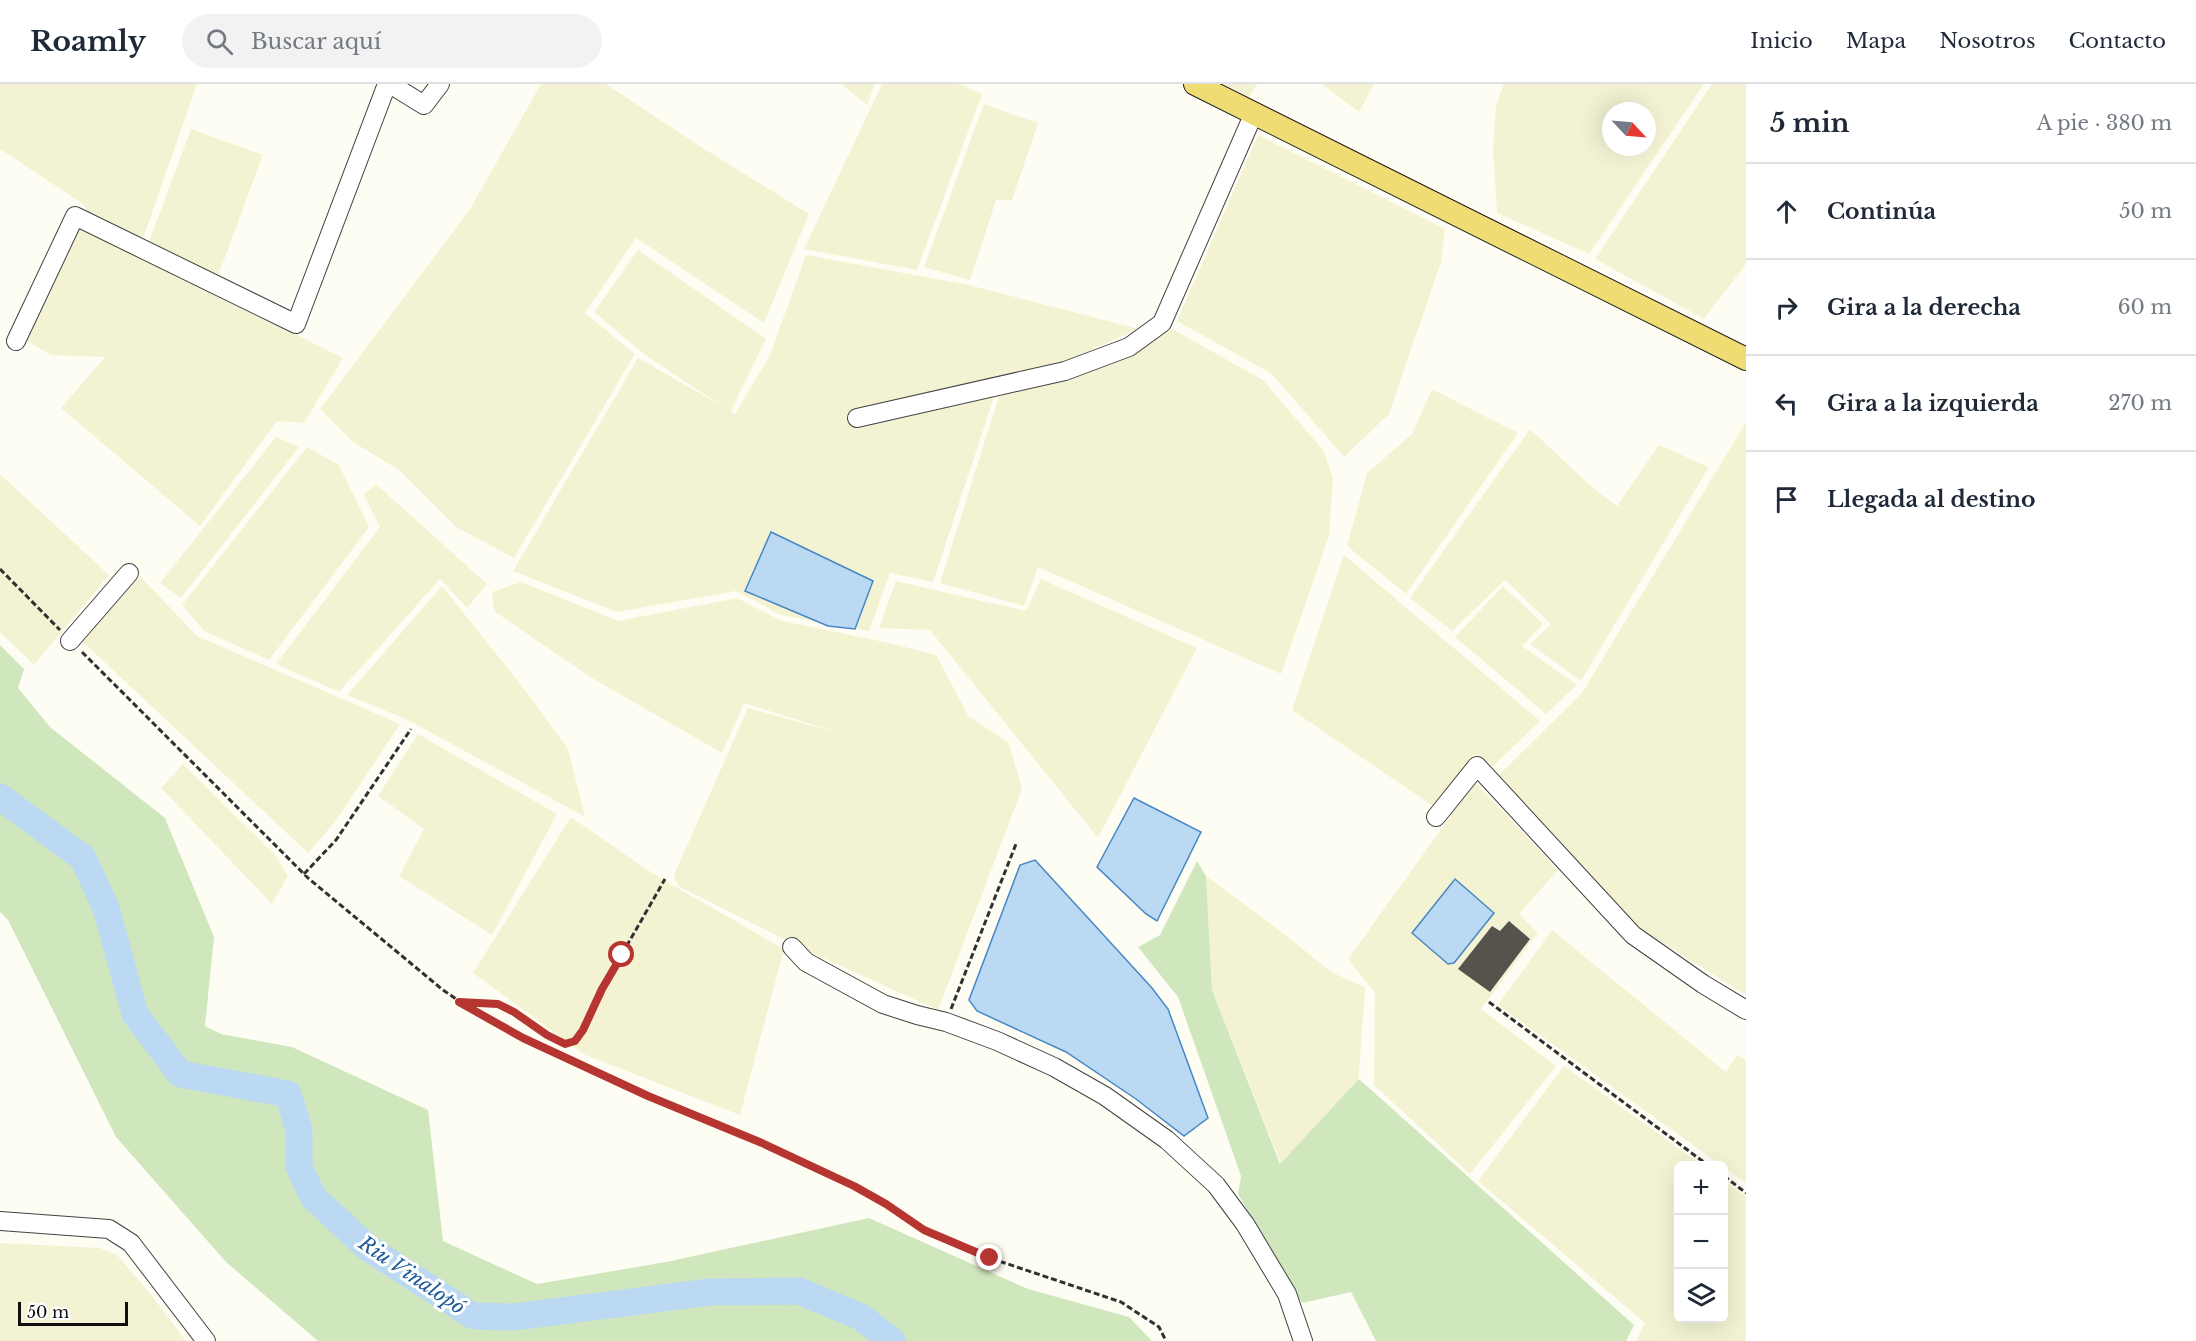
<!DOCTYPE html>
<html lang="es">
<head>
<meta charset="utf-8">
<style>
  body { margin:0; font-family:"Libre Baskerville",serif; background:#f2f2f3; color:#1f2937 }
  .controls { position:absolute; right:18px; bottom:18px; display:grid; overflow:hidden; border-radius:9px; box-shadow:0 6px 24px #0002 }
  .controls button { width:54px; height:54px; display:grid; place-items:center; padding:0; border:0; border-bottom:2px solid #e0e1e3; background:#fff; color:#1f2937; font:30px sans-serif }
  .compass { position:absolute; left:1602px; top:18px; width:54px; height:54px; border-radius:50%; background:#fff; box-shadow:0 6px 24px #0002; rotate:116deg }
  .scale { position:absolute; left:18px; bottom:15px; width:110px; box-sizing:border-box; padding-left:6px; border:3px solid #0f0f0f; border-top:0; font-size:16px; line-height:21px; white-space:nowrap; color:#0f0f0f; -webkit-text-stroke:4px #fff; paint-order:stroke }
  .stop { position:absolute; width:18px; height:18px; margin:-14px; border:4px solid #b73530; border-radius:50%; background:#fff }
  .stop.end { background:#b73530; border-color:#fff; box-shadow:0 2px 6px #0008 }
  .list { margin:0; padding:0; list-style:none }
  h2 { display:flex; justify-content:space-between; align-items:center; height:78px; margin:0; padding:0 24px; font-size:26px }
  h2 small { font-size:20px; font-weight:400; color:#747a83 }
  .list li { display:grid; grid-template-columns:39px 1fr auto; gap:18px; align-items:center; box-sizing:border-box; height:96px; padding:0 24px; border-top:2px solid #e0e1e3 }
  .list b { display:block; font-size:22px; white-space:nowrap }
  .list em { font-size:20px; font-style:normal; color:#747a83 }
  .icon { flex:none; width:33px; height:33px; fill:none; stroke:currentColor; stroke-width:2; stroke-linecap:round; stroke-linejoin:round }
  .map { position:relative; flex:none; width:1746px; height:1257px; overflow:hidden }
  header { display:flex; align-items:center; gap:36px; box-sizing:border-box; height:84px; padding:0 30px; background:#fff; border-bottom:2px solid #e0e1e3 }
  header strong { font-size:28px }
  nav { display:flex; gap:33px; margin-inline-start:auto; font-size:21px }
  .search { width:420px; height:54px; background:#f2f2f3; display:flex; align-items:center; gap:15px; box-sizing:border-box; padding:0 21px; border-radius:33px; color:#747a83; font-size:22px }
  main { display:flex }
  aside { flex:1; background:#fff }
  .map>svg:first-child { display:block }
  .farmland { fill:#f3f3d4; fill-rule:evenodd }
  .green { fill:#d0e7be }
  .water { fill:#bbd9f2; stroke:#4687c5; stroke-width:1.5 }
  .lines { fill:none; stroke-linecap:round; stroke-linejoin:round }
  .river { stroke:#bbd9f2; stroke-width:27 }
  .building { fill:#58524c }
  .minor-casing { stroke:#424242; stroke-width:20 }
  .major-casing { stroke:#202020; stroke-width:24 }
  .path { stroke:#313131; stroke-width:3; stroke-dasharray:6 3; stroke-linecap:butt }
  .minor { stroke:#fff; stroke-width:18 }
  .major { stroke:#efdc72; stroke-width:22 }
  .route { stroke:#b73530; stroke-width:8 }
  .labels { text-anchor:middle; stroke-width:6; stroke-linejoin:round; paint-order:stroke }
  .water-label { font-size:20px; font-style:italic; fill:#205a9a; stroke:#fff }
</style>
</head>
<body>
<header>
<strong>Roamly</strong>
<div class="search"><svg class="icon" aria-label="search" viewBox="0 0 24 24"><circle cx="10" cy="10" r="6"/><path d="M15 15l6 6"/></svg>Buscar aquí</div>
<nav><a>Inicio</a><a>Mapa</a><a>Nosotros</a><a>Contacto</a></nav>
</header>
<main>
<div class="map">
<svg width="1746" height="1257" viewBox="0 0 1746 1257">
  <rect width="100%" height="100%" fill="#fefdf3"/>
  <path class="farmland" d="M0,0H197L143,155L90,131L83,120L0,65Z
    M541,0H606L698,61L809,130L764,239L636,154L585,229L635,270L514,474L456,443L399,386L353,358L320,325L470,125Z
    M841,0H875L867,21Z
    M882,0H959L982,10L917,186L804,165Z
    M1218,0H1257L1247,16Z
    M1322,0H1374L1359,28Z
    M1504,0H1704L1589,170L1497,129L1493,66L1496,21ZM1611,27H1647V63H1611Z
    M1712,0H1746V180L1704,235L1595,175Z
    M984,20L1038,39L1012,116H996L970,196L924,183Z
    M191,45L263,71L218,192L149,158Z
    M1258,51L1445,145L1441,178L1389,330L1344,373L1272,290L1177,237Z
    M79,143L343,274L304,339L277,337L200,442L61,324L105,273L51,271L25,256Z
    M638,166L766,255L731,327L735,330L770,271L806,171L969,201L1139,245L1065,277L1001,292L933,498L890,489L869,547L781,531L736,507L617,528L513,487L638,274L722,322L645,271L594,228Z
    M1172,245L1263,296L1323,366L1333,394L1329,452L1281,590L1038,483L1024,522L940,499L1000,309L1123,276Z
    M1432,305L1518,349L1406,510L1347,462L1367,389L1412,350Z
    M1746,338V911L1639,844L1498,692L1582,609Z
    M1530,345L1593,404L1617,422L1659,361L1709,383L1581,597L1530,560L1551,540L1505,496L1452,547L1410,514Z
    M276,353L299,363L181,514L160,499Z
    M307,363L339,381L369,443L269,576L204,547L182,521Z
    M0,390L109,491L34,581L0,548Z
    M376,400L487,500L467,524L440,495L339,608L276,580L380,443L364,411Z
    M1344,471L1540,637L1493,682L1476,670L1433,722L1292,626Z
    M140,492L197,552L400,640L338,734L308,769L82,557Z
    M1041,495L1197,564L1098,754L930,546L879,544L896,497L1026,527Z
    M521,498L618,537L737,514L782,537L894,560L936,571L969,633L1009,659L1022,705L938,926L812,869L678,802L674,791L748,624L839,649L744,619L722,669L590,593L494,527L492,508Z
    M442,502L522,602L568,665L585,733L410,637L347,611Z
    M1503,502L1543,540L1522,562L1577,601L1546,630L1455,553Z
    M418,650L557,730L492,851L399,792L424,745L378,712Z
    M183,680L276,772L288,792L272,820L161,704Z
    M1475,698L1558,786L1519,830L1538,849L1481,925L1556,982L1470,1090L1374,1001L1375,909L1348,875Z
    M571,733L655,791L784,865L740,1031L585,971L473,889Z
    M1206,792L1279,846L1333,889L1365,903L1358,1002L1281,1080L1212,906Z
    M1552,846L1726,988L1737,971L1746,976V1099L1498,921Z
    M1564,982L1702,1081L1678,1082V1234H1724V1097L1746,1113V1257H1636L1645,1239L1478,1097Z
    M0,1159L100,1164L117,1171L149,1208L186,1257H0Z"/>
  <path class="green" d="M0,561L24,585L18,604L50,643L165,734L214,853L205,942L221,950L292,963L428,1026L443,1157L537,1200L666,1178L869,1134L1028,1205L1129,1233L1152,1257H318L226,1178L116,1053L8,836L0,828Z
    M1197,777L1206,792L1212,906L1280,1080L1359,995L1634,1241L1626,1257H1376L1351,1208L1302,1219L1238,1110L1241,1092L1178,913L1138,863L1160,851Z"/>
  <path class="water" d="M771,448L873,497L855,545L828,542L745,507Z
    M1134,714L1201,748L1157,837L1146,830L1097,783Z
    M1035,776L1152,904L1168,925L1208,1034L1184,1052L1136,1015L1066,968L977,927L969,916L1020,781Z
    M1455,795L1494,829L1454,879L1448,880L1412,849Z"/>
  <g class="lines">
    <path class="river" d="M0,713L83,774L106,824L135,930L180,990L288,1010L299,1046V1083L313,1113L368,1164L473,1232L514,1233L710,1208L799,1207L861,1233L892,1257"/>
  </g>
  <path class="building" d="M1509,837L1530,855L1490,908L1458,885L1492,842L1500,847Z"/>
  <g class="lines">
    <g class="minor-casing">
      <path id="minor" d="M390,0L424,21L440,0
        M16,257L75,132L296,240L387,0
        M857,334L1065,287L1129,263L1162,239L1254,29
        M70,557L129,489
        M1436,733L1477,682L1633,851L1703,900L1746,926
        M792,863L806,878L883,920L917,931L946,938L997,957L1054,983L1105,1012L1167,1056L1216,1101L1245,1140L1287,1210L1303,1257
        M0,1137L109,1145L131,1159L206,1257"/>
    </g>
    <g class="major-casing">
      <path id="major" d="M1195,0L1746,275"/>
    </g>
    <path class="path" d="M0,485L60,546
      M82,568L308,794L443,906L478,930L523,954L648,1012L762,1059L854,1102L886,1120L924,1146L990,1174L1121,1218L1159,1243L1166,1257
      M304,790L336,756L411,645
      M461,918L498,920L514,928L547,951L565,960L575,957L583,946L602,905L665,795
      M1489,918L1709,1082
      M951,925L1016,760
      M1724,1092L1746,1109"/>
    <use href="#minor" class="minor"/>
    <use href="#major" class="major"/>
  </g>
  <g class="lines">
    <path class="route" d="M622,871L602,905L583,946L575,957L565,960L547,951L514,928L498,920L459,918L523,954L648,1012L762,1059L854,1102L886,1120L924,1146L990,1174"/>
  </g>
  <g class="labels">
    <g class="water-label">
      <text transform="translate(412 1191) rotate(34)" y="7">Riu Vinalopó</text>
    </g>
  </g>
</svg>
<div class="controls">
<button>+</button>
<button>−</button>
<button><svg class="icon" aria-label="layers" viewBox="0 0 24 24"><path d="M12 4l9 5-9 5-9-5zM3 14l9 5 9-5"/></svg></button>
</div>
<svg class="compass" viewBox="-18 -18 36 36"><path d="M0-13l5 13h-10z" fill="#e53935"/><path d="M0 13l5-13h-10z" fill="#747a83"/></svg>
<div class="scale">50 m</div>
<div class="stop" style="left:622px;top:871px"></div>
<div class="stop end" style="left:990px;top:1174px"></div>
</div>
<aside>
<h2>5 min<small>A pie · 380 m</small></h2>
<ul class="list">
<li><svg class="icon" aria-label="ahead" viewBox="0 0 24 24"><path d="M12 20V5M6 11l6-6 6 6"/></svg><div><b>Continúa</b></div><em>50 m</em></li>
<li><svg class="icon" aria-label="right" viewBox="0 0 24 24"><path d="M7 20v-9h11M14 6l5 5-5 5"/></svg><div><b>Gira a la derecha</b></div><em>60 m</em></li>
<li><svg class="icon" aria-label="left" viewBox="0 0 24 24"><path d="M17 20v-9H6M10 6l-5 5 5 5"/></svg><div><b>Gira a la izquierda</b></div><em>270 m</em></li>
<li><svg class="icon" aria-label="arrive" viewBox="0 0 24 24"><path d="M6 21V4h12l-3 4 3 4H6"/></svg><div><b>Llegada al destino</b></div></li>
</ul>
</aside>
</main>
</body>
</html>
